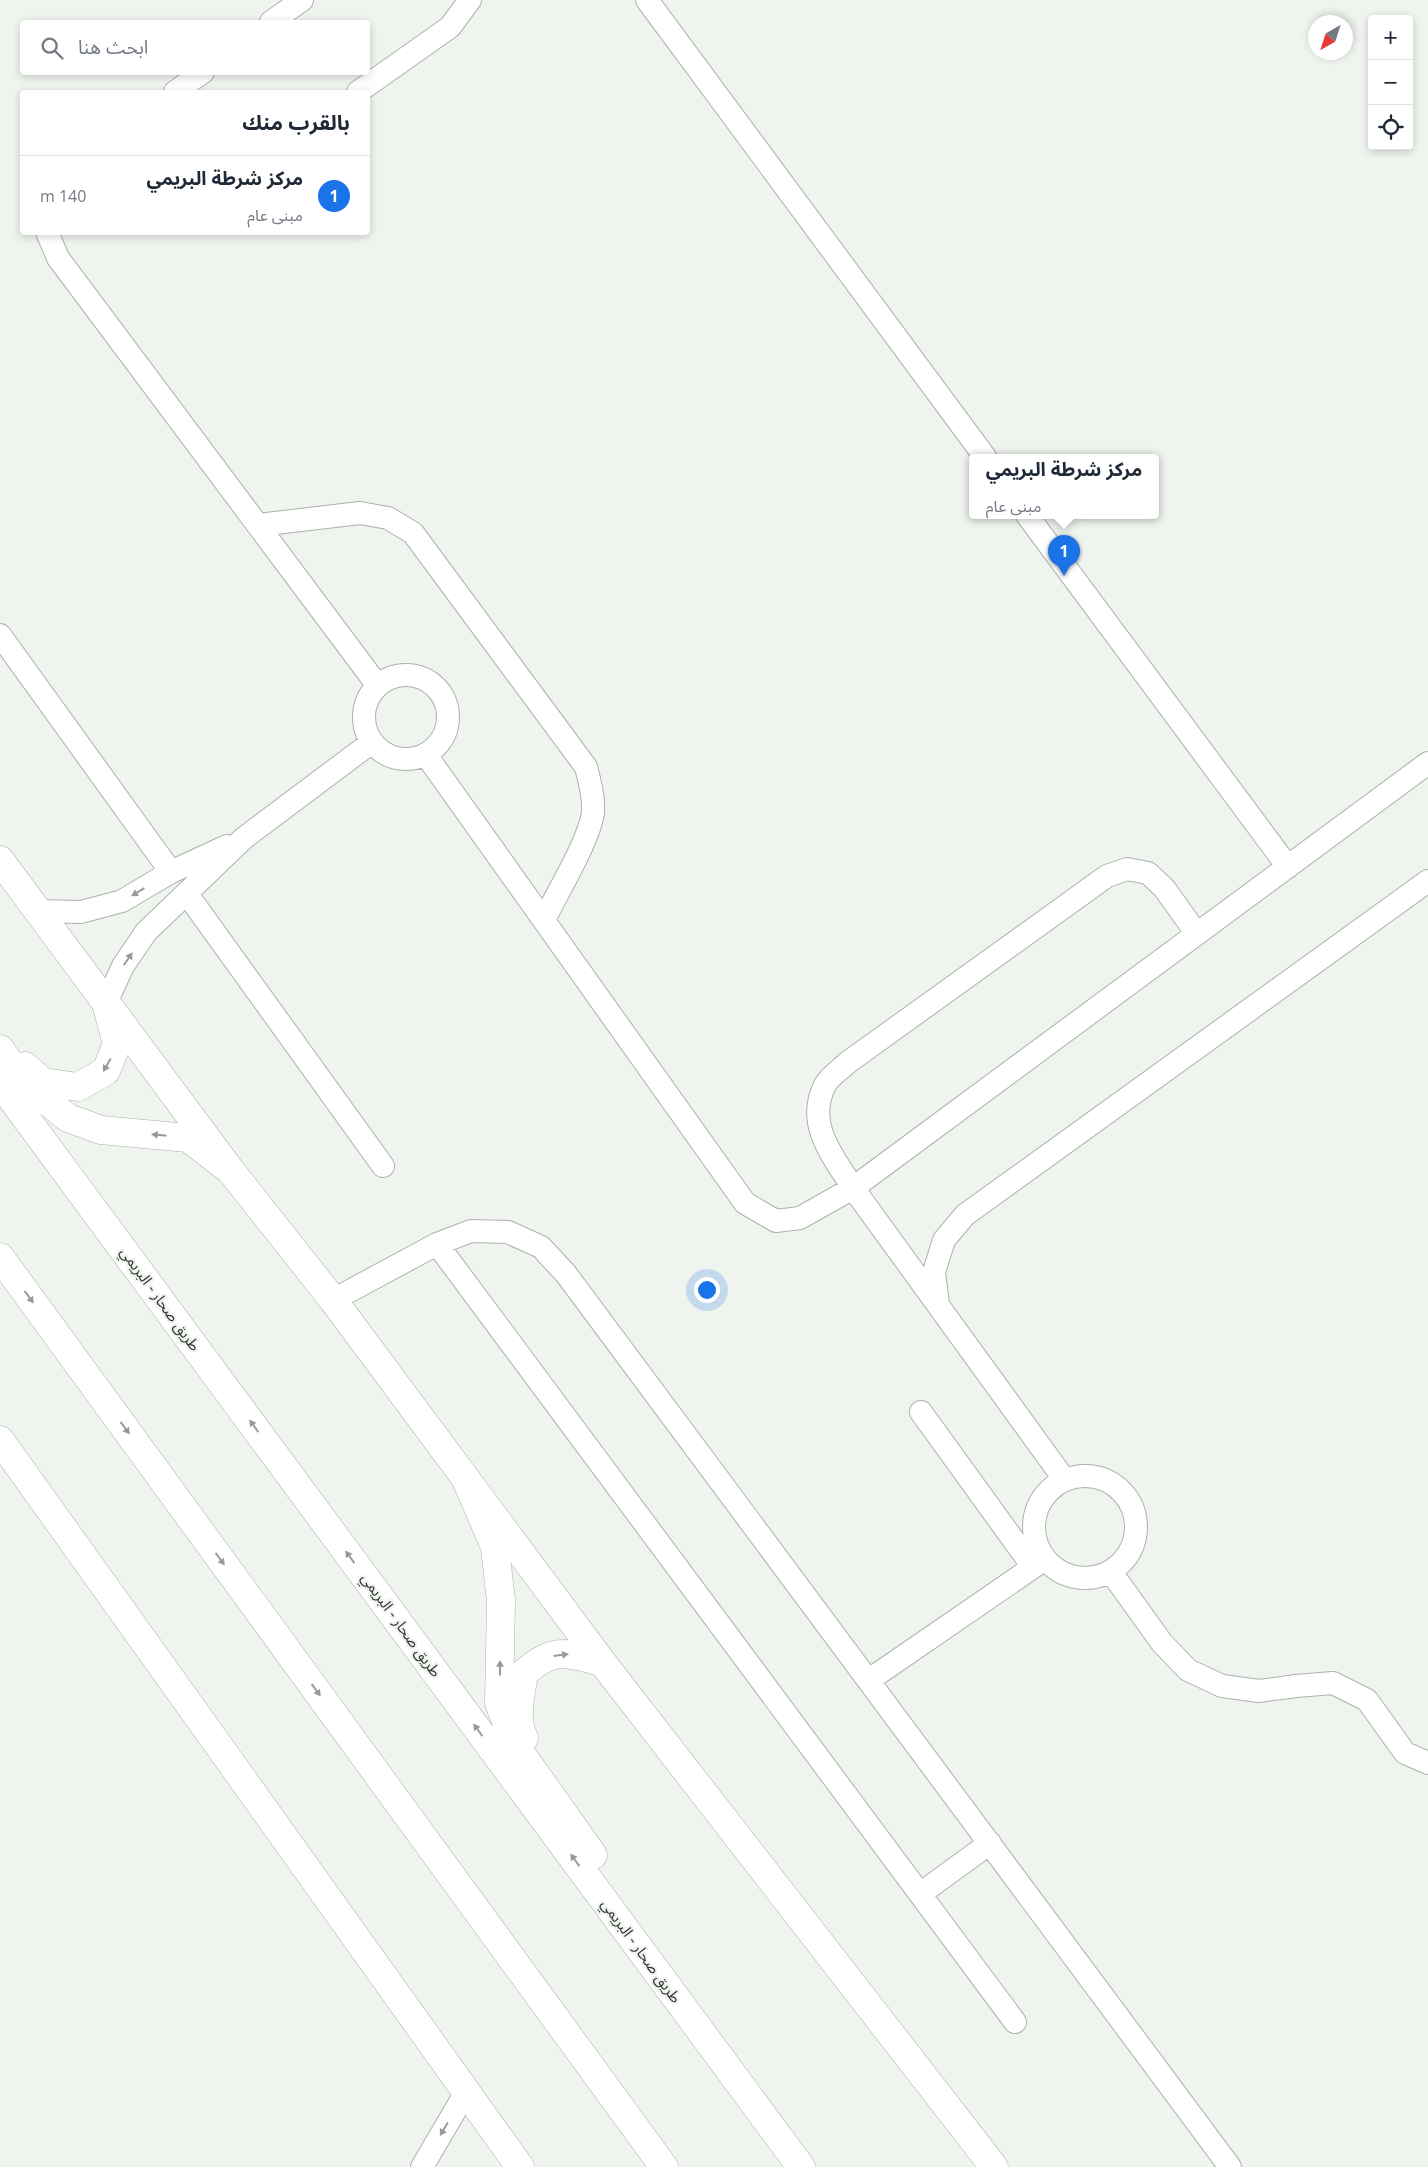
<!DOCTYPE html>
<html lang="ar">
<head>
<meta charset="utf-8">
<style>
  body { margin:0; font-family:"Open Sans","Noto Sans Arabic",sans-serif; background:#f2f2f3; color:#1f2937; direction:rtl }
  .controls { position:absolute; right:15px; top:15px; display:grid; overflow:hidden; border-radius:5px; box-shadow:0 2px 8px #0003 }
  .controls button { width:45px; height:45px; display:grid; place-items:center; padding:0; border:0; border-bottom:1px solid #e0e1e3; background:#fff; color:#1f2937; font:25px sans-serif }
  .compass { position:absolute; left:1308px; top:15px; width:45px; height:45px; border-radius:50%; background:#fff; box-shadow:0 2px 8px #0003; rotate:219deg }
  .you { position:absolute; left:706px; top:1289px; width:18px; height:18px; margin:-12px; border:4px solid #fff; border-radius:50%; background:#1a73e8; box-shadow:0 0 0 8px #1a73e833 }
  .badge { display:grid; place-items:center; width:32px; height:32px; border-radius:50%; background:#1a73e8; color:#fff; font-size:16px; font-weight:700 }
  .pin { position:absolute; translate:-50% -41px; filter:drop-shadow(0 1px 2px #0008) }
  .pin::after { content:''; position:absolute; top:26px; width:18px; height:15px; background:inherit; clip-path:polygon(0 0,100% 0,50% 100%) }
  .popup { position:absolute; left:969px; top:454px; width:190px; height:65px; box-sizing:border-box; display:grid; place-content:center; border-radius:5px; background:#fff; filter:drop-shadow(0 1px 4px #0005); font-size:16px; white-space:nowrap; color:#747a83 }
  .popup b { font-size:19px; color:#1f2937 }
  .popup::after { content:''; position:absolute; left:50%; top:100%; margin-left:-10px; border:10px solid transparent; border-top-color:#fff }
  .list { margin:0; padding:0; list-style:none }
  h2 { display:flex; justify-content:space-between; align-items:center; height:65px; margin:0; padding:0 20px; font-size:21px }
  h2 small { font-size:16px; font-weight:400; color:#747a83 }
  .list li { display:grid; grid-template-columns:32px 1fr auto; gap:15px; align-items:center; box-sizing:border-box; height:80px; padding:0 20px; border-top:1px solid #e0e1e3 }
  .list b { display:block; font-size:19px; white-space:nowrap }
  .list p { margin:0; font-size:16px; white-space:nowrap; color:#747a83 }
  .list em { font-size:16px; font-style:normal; color:#747a83 }
  .icon { flex:none; width:28px; height:28px; fill:none; stroke:currentColor; stroke-width:2; stroke-linecap:round; stroke-linejoin:round }
  .map { position:relative; flex:none; width:1428px; height:2167px; overflow:hidden; direction:ltr }
  .search { position:absolute; background:#fff; box-shadow:0 2px 8px #0003; left:20px; top:20px; width:350px; height:55px; display:flex; align-items:center; gap:12px; box-sizing:border-box; padding:0 18px; border-radius:5px; color:#747a83; font-size:19px }
  .panel { position:absolute; background:#fff; box-shadow:0 2px 8px #0003; left:20px; top:90px; width:350px; height:145px; border-radius:5px; direction:rtl }
  .map>svg:first-child { display:block }
  .lines { fill:none; stroke-linecap:round; stroke-linejoin:round }
  .service-casing { stroke:#acb1ac; stroke-width:24 }
  .tertiary-casing { stroke:#acb1ac; stroke-width:29 }
  .trunk-casing { stroke:#acb1ac; stroke-width:29 }
  .service { stroke:#fff; stroke-width:22 }
  .tertiary { stroke:#fff; stroke-width:28 }
  .trunk { stroke:#fff; stroke-width:28 }
  .oneway { fill:#999a98 }
  .labels { text-anchor:middle; stroke-width:4.5; stroke-linejoin:round; paint-order:stroke }
  .street-label { font-size:15px; fill:#333532; stroke:#eff4ee }
</style>
</head>
<body>
<div class="map">
<svg width="1428" height="2167" viewBox="0 0 1428 2167">
  <rect width="100%" height="100%" fill="#eff4ee"/>
  <g class="lines">
    <g class="service-casing">
      <path id="service" d="M647,0L985,457
        M271,22L302,0
        M175,92L203,72
        M358,92L450,27L470,0
        M47,232L58,258L378,686
        M1027,515L1288,867
        M258,525L360,513L388,518L413,533L586,767C590,783 594,797 593,813C589,841 557,893 544,920
        M0,635L171,872
        M364 717a42 42 0 1 1 84 0a42 42 0 1 1-84 0Z
        M426,755L745,1203L776,1221L800,1218L853,1188L1428,763
        M187,894L383,1166
        M37,911L81,912L122,901L171,872L227,846
        M106,1003L123,966L146,932L244,838L372,742
        M437,1244L1015,2022
        M333,1300L437,1244L471,1231L508,1232L541,1247L566,1274L1230,2167
        M938,1304L934,1272L944,1240L965,1215L1428,881
        M921,1412L1033,1567
        M1034 1527a51 51 0 1 1 102 0a51 51 0 1 1-102 0Z
        M1064,1479L853,1188C833,1156 805,1124 825,1085C829,1077 841,1069 847,1063L1107,876L1127,869L1148,873L1164,888L1197,934
        M1111,1572L1162,1643L1188,1670L1222,1686L1259,1691L1296,1686L1333,1683L1367,1700L1405,1753L1428,1763
        M869,1680L1045,1559
        M920,1894L990,1843
        M422,2167L466,2092"/>
    </g>
    <g class="tertiary-casing">
      <path id="tertiary" d="M0,860L231,1171L333,1300L602,1662L994,2167
        M0,1440L520,2167"/>
    </g>
    <g class="trunk-casing">
      <path id="trunk" d="M0,1049L24,1083L68,1118L101,1130L188,1138L231,1171
        M25,1066L43,1082L78,1087L106,1071L117,1044L106,1003
        M0,1083L801,2167
        M0,1257L664,2167
        M467,1482L495,1547L501,1601L499,1703L515,1745L593,1855
        M524,1738C514,1720 521,1693 524,1673C555,1646 565,1653 602,1662"/>
    </g>
    <use href="#service" class="service"/>
    <use href="#tertiary" class="tertiary"/>
    <use href="#trunk" class="trunk"/>
  </g>
  <defs><path id="oneway-solid" d="M-6-.8H1V-3.2L6.5 0L1 3.2V.8H-6Z" transform="scale(1.25)"/></defs>
  <g class="oneway">
    <use href="#oneway-solid" transform="translate(138 892) rotate(149)"/>
    <use href="#oneway-solid" transform="translate(128 959) rotate(-56)"/>
    <use href="#oneway-solid" transform="translate(107 1065) rotate(120)"/>
    <use href="#oneway-solid" transform="translate(159 1135) rotate(-174)"/>
    <use href="#oneway-solid" transform="translate(29 1297) rotate(54)"/>
    <use href="#oneway-solid" transform="translate(254 1426) rotate(-126)"/>
    <use href="#oneway-solid" transform="translate(125 1428) rotate(54)"/>
    <use href="#oneway-solid" transform="translate(350 1557) rotate(-126)"/>
    <use href="#oneway-solid" transform="translate(220 1559) rotate(54)"/>
    <use href="#oneway-solid" transform="translate(561 1655) rotate(-7)"/>
    <use href="#oneway-solid" transform="translate(500 1668) rotate(-89)"/>
    <use href="#oneway-solid" transform="translate(316 1690) rotate(54)"/>
    <use href="#oneway-solid" transform="translate(478 1730) rotate(-126)"/>
    <use href="#oneway-solid" transform="translate(575 1860) rotate(-126)"/>
    <use href="#oneway-solid" transform="translate(444 2129) rotate(121)"/>
  </g>
  <g class="labels">
    <g class="street-label">
      <text transform="translate(160 1299) rotate(54)" y="5">طريق صحار - البريمي</text>
      <text transform="translate(401 1625) rotate(54)" y="5">طريق صحار - البريمي</text>
      <text transform="translate(641 1951) rotate(54)" y="5">طريق صحار - البريمي</text>
    </g>
  </g>
</svg>
<div class="controls">
<button>+</button>
<button>−</button>
<button><svg class="icon" aria-label="locate" viewBox="0 0 24 24"><circle cx="12" cy="12" r="6"/><path d="M12 2v4M12 18v4M2 12h4M18 12h4"/></svg></button>
</div>
<svg class="compass" viewBox="-18 -18 36 36"><path d="M0-13l5 13h-10z" fill="#e53935"/><path d="M0 13l5-13h-10z" fill="#747a83"/></svg>
<div class="you"></div>
<div class="pin badge" style="left:1064px;top:576px">1</div>
<div class="popup"><b>مركز شرطة البريمي</b>مبنى عام</div>
<div class="search"><svg class="icon" aria-label="search" viewBox="0 0 24 24"><circle cx="10" cy="10" r="6"/><path d="M15 15l6 6"/></svg>ابحث هنا</div>
<section class="panel">
<h2>بالقرب منك<small></small></h2>
<ul class="list">
<li><span class="badge">1</span><div><b>مركز شرطة البريمي</b><p>مبنى عام</p></div><em>140 m</em></li>
</ul>
</section>
</div>
</body>
</html>
